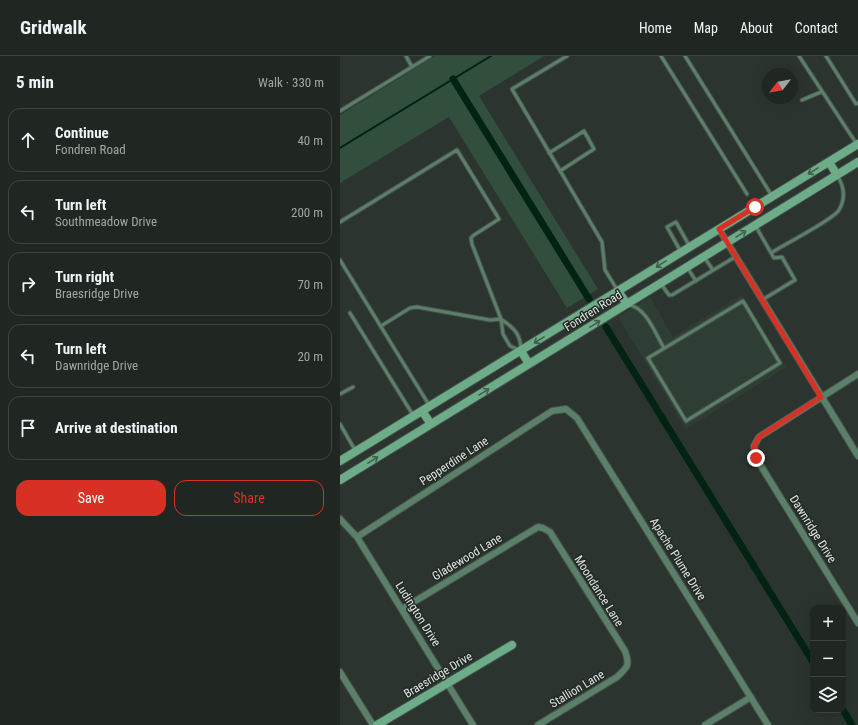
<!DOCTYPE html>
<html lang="en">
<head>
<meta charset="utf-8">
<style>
  body { margin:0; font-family:"Roboto Condensed",sans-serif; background:#282f2a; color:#f1f3f6 }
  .controls { position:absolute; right:12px; bottom:12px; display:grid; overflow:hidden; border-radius:8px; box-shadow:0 4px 16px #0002 }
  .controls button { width:36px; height:36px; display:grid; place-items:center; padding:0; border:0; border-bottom:1px solid #3d4440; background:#202722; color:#f1f3f6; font:20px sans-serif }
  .compass { position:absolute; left:422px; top:12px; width:36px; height:36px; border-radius:50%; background:#202722; box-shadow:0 4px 16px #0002; rotate:239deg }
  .stop { position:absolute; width:12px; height:12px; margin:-9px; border:3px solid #d93025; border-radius:50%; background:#fff }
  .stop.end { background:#d93025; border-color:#fff; box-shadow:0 1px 4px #0008 }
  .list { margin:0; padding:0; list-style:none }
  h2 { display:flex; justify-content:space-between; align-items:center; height:52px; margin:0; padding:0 16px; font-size:17px }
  h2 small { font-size:13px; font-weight:400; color:#a2a5a5 }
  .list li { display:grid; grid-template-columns:26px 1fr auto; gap:12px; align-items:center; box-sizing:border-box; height:64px; margin:0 8px 8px; padding:0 8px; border:1px solid #3d4440; border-radius:12px }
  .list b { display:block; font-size:15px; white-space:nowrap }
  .list p { margin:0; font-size:13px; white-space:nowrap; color:#a2a5a5 }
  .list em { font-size:13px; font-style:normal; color:#a2a5a5 }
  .actions { display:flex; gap:8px; padding:12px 16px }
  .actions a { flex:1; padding:9px 0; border:1px solid #d93025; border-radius:12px; text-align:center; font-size:14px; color:#d93025 }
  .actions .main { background:#d93025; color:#fff }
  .icon { flex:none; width:22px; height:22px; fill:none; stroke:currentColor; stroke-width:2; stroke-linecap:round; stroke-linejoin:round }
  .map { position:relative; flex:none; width:518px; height:669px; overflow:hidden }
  header { display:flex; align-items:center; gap:24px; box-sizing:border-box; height:56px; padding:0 20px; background:#202722; border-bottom:1px solid #3d4440 }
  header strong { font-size:19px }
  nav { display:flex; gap:22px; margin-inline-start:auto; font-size:14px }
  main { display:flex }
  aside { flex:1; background:#202722 }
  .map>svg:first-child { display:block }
  .built { fill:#2f3e35 }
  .green { fill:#324e3d }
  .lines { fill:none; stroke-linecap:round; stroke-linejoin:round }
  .stream { stroke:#012312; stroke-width:2 }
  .canal { stroke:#012312; stroke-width:7 }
  .lane-casing { stroke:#48504a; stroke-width:5 }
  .street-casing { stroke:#48504a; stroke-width:8 }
  .secondary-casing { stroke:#48504a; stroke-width:10 }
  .lane { stroke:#5a8069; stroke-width:3 }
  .street { stroke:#5a8069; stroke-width:6 }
  .secondary { stroke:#6dac88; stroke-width:8 }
  .oneway { stroke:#405e4d }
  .route { stroke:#d93025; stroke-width:5 }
  .labels { text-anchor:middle; stroke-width:3; stroke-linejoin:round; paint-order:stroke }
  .street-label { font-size:12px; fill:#dee4e0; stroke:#222a25 }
</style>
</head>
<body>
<header>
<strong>Gridwalk</strong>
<nav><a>Home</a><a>Map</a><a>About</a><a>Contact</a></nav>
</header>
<main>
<aside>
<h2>5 min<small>Walk · 330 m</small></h2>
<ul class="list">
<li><svg class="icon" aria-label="ahead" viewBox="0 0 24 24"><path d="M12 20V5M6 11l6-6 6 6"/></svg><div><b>Continue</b><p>Fondren Road</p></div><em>40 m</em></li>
<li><svg class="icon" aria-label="left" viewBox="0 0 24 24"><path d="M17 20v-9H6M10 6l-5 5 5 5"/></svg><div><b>Turn left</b><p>Southmeadow Drive</p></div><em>200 m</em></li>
<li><svg class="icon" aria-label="right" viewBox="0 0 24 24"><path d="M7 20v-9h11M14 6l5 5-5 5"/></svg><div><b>Turn right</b><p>Braesridge Drive</p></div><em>70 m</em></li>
<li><svg class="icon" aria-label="left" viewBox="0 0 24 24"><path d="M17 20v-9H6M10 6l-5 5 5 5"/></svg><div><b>Turn left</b><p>Dawnridge Drive</p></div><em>20 m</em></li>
<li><svg class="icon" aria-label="arrive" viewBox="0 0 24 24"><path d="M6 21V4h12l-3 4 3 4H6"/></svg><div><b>Arrive at destination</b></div></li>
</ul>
<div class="actions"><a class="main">Save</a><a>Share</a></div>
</aside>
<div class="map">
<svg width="518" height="669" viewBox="0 0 518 669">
  <rect width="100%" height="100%" fill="#2b342e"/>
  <path class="built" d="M402,239L446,311L346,373L278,261L310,241L333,281Z"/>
  <path class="green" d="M95,0H204L139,40L258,233L227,252L109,61L0,127V59Z"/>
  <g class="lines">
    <path class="stream" d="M0,92L151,0"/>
    <path class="canal" d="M113,23L249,243
      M266,271L473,606
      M503,654L512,669"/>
    <g class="lane-casing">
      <path id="lane" d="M66,0L72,11
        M227,0L172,33L262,186L265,214L278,235
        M321,0L407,138
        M345,0L432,140
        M459,0L516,87
        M486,0L516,48L518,47
        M462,44L481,36
        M0,55L90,0
        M209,97L244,75L254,93L220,115
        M0,166L117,94L159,163L134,179L131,182L132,188L161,263L163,278L170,290L181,295C181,278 174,272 161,263L150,264L77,251L70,252L41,270
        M415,169L434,202L442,201L455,224L422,244
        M341,196L327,171L336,166L350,191
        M431,197C443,189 493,164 499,154C506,142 504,130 497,119
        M364,201L373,214
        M0,204L89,349
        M347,211L356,225
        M321,228L329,239H332L395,201
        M403,245L440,307L346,365L308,302Z
        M289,249C306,251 316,279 324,292
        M10,257L73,359
        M0,338L13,331
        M0,368L15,394"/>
    </g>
    <g class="street-casing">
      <path id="street" d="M379,173L518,400
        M518,318L419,381L414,390L416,402L518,567
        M0,463L17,481L133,669
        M17,481L212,355L226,353L237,362L428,669
        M62,553L198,471L203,472L210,476L285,595C290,609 288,611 277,621L198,669
        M0,616L33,669
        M365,669L411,641"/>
    </g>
    <g class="secondary-casing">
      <path id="secondary" d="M489,106L497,119
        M278,235L287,248
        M181,295L189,308
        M82,355L91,368
        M0,405L518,88
        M0,424L518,106
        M37,669L172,589"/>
    </g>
    <use href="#lane" class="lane"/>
    <use href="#street" class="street"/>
    <use href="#secondary" class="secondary"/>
  </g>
  <defs><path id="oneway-shaft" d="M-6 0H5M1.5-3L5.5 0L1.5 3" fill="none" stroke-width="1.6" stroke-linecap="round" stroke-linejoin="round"/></defs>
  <g class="oneway">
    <use href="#oneway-shaft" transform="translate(473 115) rotate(148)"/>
    <use href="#oneway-shaft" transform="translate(401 178) rotate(-32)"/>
    <use href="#oneway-shaft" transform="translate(321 208) rotate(148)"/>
    <use href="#oneway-shaft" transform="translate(255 268) rotate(-32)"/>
    <use href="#oneway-shaft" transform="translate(199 284) rotate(148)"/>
    <use href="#oneway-shaft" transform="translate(144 336) rotate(-32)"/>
    <use href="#oneway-shaft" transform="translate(33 404) rotate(-32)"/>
  </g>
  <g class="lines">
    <path class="route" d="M415,151L379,173L481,341L419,381L414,390L416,402"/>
  </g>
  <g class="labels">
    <g class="street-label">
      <text transform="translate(253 255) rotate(-32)" y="4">Fondren Road</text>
      <text transform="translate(114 405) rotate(-33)" y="4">Pepperdine Lane</text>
      <text transform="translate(473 473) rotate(58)" y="4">Dawnridge Drive</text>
      <text transform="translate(127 501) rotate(-31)" y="4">Gladewood Lane</text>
      <text transform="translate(338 503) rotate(58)" y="4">Apache Plume Drive</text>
      <text transform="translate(259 535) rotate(58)" y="4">Moondance Lane</text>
      <text transform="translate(78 558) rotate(58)" y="4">Ludington Drive</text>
      <text transform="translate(98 619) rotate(-31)" y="4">Braesridge Drive</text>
      <text transform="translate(237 633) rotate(-31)" y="4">Stallion Lane</text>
    </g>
  </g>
</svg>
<div class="controls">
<button>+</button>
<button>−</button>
<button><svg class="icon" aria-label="layers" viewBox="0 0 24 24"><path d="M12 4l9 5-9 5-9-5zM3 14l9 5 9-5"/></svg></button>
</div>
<svg class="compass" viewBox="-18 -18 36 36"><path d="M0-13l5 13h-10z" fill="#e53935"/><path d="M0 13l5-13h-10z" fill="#a2a5a5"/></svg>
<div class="stop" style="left:415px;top:151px"></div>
<div class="stop end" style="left:416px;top:402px"></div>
</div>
</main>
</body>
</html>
